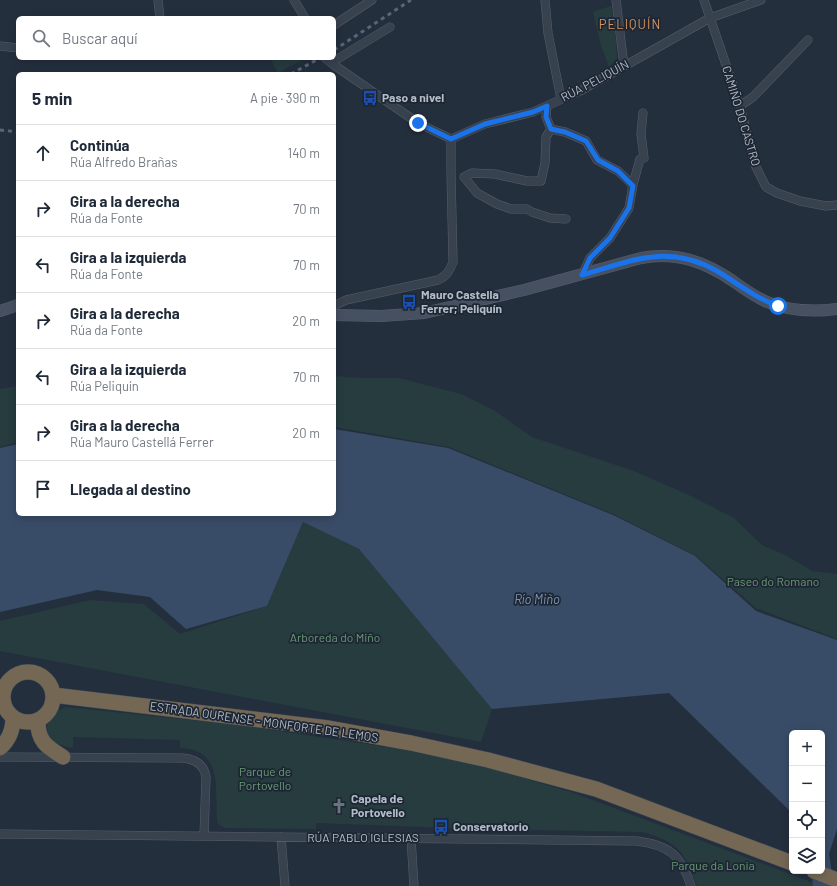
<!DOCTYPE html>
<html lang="es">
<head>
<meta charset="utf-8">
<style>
  body { margin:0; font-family:Barlow,sans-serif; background:#f6f6f7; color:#1f2937 }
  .controls { position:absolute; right:12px; bottom:12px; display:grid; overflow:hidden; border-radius:6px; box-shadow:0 2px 10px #0003 }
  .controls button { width:36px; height:36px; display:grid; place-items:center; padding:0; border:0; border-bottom:1px solid #e0e1e3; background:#fff; color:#1f2937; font:20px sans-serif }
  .stop { position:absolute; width:12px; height:12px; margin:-9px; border:3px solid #1a73e8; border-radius:50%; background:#fff }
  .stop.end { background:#1a73e8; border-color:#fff; box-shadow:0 1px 4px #0008 }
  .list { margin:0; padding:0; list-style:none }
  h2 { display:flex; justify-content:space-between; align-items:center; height:52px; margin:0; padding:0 16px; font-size:17px }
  h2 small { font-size:13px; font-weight:400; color:#747a83 }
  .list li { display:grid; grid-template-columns:26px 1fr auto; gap:12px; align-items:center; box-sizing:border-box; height:56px; padding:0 16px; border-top:1px solid #e0e1e3 }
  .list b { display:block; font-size:15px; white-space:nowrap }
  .list p { margin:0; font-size:13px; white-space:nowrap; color:#747a83 }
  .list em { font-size:13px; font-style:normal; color:#747a83 }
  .icon { flex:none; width:22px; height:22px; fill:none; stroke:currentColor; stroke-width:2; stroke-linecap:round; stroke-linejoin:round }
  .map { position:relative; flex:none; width:837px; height:886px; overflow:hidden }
  .search { position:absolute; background:#fff; box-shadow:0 2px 10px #0003; left:16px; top:16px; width:320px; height:44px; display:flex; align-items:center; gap:10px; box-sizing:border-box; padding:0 14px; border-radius:6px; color:#747a83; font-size:15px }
  .panel { position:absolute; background:#fff; box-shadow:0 2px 10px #0003; left:16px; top:72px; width:320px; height:444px; border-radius:6px }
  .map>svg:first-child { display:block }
  .green { fill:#263c3f }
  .water { fill:#394c67 }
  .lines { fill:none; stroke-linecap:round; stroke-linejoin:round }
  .street-casing { stroke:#565f6c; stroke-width:9 }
  .secondary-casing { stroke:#565f6c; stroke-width:12 }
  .highway-casing { stroke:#434c59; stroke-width:16 }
  .street { stroke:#38414e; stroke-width:8 }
  .secondary { stroke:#465061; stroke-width:11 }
  .highway { stroke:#746855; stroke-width:15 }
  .rail { stroke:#5a6575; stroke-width:3; stroke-dasharray:4 4; stroke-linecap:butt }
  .route { stroke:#1a73e8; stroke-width:5 }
  .labels { text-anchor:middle; stroke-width:3.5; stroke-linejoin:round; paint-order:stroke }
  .street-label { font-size:12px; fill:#b4bcc9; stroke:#1d2633 }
  .poi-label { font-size:12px; font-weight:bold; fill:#b4bcc9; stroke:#1d2633; text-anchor:start }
  .park-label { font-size:12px; fill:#6b9a76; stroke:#1d2633 }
  .neighbourhood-label { font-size:13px; letter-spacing:1px; fill:#d59563; stroke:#1d2633 }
  .water-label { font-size:13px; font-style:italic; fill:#7c92b1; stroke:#1d2633 }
</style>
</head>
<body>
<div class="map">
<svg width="837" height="886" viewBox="0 0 837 886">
  <rect width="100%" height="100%" fill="#242f3e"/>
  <path class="green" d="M611,6L616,40L617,58L609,67L601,46L593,12Z
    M270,58H305L278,73Z
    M334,376L359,378H399L461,394L495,411L532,437L634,471L691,496L734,518L762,545L787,556L812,571L837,574V639L756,608L696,556L613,514L449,447L334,427Z
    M18,386V442L0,447V389Z
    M303,522L359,549L492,709L481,742L0,651V621L90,600L144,604L180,634L267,606Z
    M65,707L231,724L401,749L488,768L571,792L822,886H697C684,851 679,842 642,832L478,829L316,823V829L225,828L218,824L217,819C215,788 223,749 180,748V740L73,737V748C52,744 44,739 48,717Z"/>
  <path class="water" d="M334,429L448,448L613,515L695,556L756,611L837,640V829L829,854L834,886H813L811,871H822V733H792V813L669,693L492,709L359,549L303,522L267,606L186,629L150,597L97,590L0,612V448L18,444V514H334Z"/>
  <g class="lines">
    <g class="street-casing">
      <path id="street" d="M158,0L160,18
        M294,0L305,18
        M545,0L548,33L561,99
        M616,0L624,66
        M704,0L740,106L755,165L766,187L777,193L800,201L826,206L837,205
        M334,25L372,0
        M0,46L18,48
        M325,58L334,65L418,123L451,139
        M331,63L390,27
        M547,106L546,117L551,129L565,132L586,141L597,160L618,171L633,185L629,208L610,238L590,258L582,275
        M740,106L753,97L808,40
        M451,139L485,124L533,112L580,91L710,18L761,0
        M464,177L472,173L495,174L527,181H541L545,163L546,137L551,129
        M464,177L477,193L497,204L511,209H527L532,212L550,218L566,219
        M632,188L640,159L644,158L641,134L643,113
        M334,306L346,300L438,280C447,276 450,270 453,262L451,173V139
        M0,757L182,758C195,759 204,764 206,777L204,836
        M0,834L637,841C669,845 681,855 691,886
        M281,837L285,886
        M411,838L414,886"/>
    </g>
    <g class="secondary-casing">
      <path id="secondary" d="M0,311L18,305
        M334,315L381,316L424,313L524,290L641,258C676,251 705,262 733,281C744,289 755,297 767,302C789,311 814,312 837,309"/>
    </g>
    <g class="highway-casing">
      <path id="highway" d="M3 697a25 25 0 1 1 50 0a25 25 0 1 1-50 0Z
        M53,695L328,728L411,743L488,760L596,789L792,863
        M38,720C37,741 47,747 63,757
        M0,748C9,740 13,730 13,718
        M814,871L837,880"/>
    </g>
    <use href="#street" class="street"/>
    <use href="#secondary" class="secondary"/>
    <use href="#highway" class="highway"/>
    <path class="rail" d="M334,50L411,0
      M291,74L320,58
      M0,130L18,132"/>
  </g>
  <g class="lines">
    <path class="route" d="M418,123L451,139L485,124L533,112L547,106L546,117L551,129L565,132L586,141L598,160L618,171L633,186L629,208L610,238L590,258L582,275C631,261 668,243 717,271C737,283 755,298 778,306"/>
  </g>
  <defs>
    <g id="bus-bare" transform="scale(1.2)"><path d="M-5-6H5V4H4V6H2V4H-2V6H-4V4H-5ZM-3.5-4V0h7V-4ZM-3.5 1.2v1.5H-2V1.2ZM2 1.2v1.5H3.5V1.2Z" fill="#1a4fb4" stroke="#1d2633" stroke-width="2.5" paint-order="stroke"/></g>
    <g id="church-bare" transform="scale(1.2)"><path d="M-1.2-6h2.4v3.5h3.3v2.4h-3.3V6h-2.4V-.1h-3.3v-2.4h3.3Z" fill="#6b7280" stroke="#1d2633" stroke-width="2.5" paint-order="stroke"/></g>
  </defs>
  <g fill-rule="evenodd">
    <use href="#bus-bare" x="370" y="98"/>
    <use href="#bus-bare" x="409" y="302"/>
    <use href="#church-bare" x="339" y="806"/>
    <use href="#bus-bare" x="441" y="827"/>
  </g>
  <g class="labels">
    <g class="street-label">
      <text transform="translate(595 81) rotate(-28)" y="4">RÚA PELIQUÍN</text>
      <text transform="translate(741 116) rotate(73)" y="4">CAMIÑO DO CASTRO</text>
      <text transform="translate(264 722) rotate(8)" y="4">ESTRADA OURENSE - MONFORTE DE LEMOS</text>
      <text x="363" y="842">RÚA PABLO IGLESIAS</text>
    </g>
    <g class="poi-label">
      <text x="382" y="102">Paso a nivel</text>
      <text x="421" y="299">Mauro Castella<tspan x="421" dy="14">Ferrer; Peliquín</tspan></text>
      <text x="351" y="803">Capela de<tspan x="351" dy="14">Portovello</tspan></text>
      <text x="453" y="831">Conservatorio</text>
    </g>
    <g class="park-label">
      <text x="773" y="586">Paseo do Romano</text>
      <text x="335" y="642">Arboreda do Miño</text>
      <text x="265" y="776">Parque de<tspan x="265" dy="14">Portovello</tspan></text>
      <text x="713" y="870">Parque da Lonia</text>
    </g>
    <g class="neighbourhood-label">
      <text x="630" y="29">PELIQUÍN</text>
    </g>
    <g class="water-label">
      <text x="537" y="604">Río Miño</text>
    </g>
  </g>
</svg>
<div class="controls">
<button>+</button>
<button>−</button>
<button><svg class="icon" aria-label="locate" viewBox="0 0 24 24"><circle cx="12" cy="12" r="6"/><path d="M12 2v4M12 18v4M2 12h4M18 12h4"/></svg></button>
<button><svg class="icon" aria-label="layers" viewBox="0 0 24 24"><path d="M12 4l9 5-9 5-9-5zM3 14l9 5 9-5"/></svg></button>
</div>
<div class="stop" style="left:778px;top:306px"></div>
<div class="stop end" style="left:418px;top:123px"></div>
<div class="search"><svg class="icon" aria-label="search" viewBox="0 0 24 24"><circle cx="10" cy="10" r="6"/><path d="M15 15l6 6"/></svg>Buscar aquí</div>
<section class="panel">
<h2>5 min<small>A pie · 390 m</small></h2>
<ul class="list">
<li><svg class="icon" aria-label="ahead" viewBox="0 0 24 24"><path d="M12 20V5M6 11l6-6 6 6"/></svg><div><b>Continúa</b><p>Rúa Alfredo Brañas</p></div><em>140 m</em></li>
<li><svg class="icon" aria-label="right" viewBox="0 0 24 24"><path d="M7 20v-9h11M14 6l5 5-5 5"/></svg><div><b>Gira a la derecha</b><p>Rúa da Fonte</p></div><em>70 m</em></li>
<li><svg class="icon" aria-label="left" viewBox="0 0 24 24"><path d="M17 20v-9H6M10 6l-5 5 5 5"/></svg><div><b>Gira a la izquierda</b><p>Rúa da Fonte</p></div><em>70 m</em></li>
<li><svg class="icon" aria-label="right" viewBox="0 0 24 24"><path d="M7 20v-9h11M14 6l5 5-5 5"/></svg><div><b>Gira a la derecha</b><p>Rúa da Fonte</p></div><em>20 m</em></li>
<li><svg class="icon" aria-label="left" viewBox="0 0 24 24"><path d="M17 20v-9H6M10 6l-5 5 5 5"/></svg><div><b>Gira a la izquierda</b><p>Rúa Peliquín</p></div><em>70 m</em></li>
<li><svg class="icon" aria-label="right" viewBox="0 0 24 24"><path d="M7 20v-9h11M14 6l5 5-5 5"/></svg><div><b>Gira a la derecha</b><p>Rúa Mauro Castellá Ferrer</p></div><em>20 m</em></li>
<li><svg class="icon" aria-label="arrive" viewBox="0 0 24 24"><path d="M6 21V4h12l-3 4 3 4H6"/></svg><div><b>Llegada al destino</b></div></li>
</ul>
</section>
</div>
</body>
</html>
